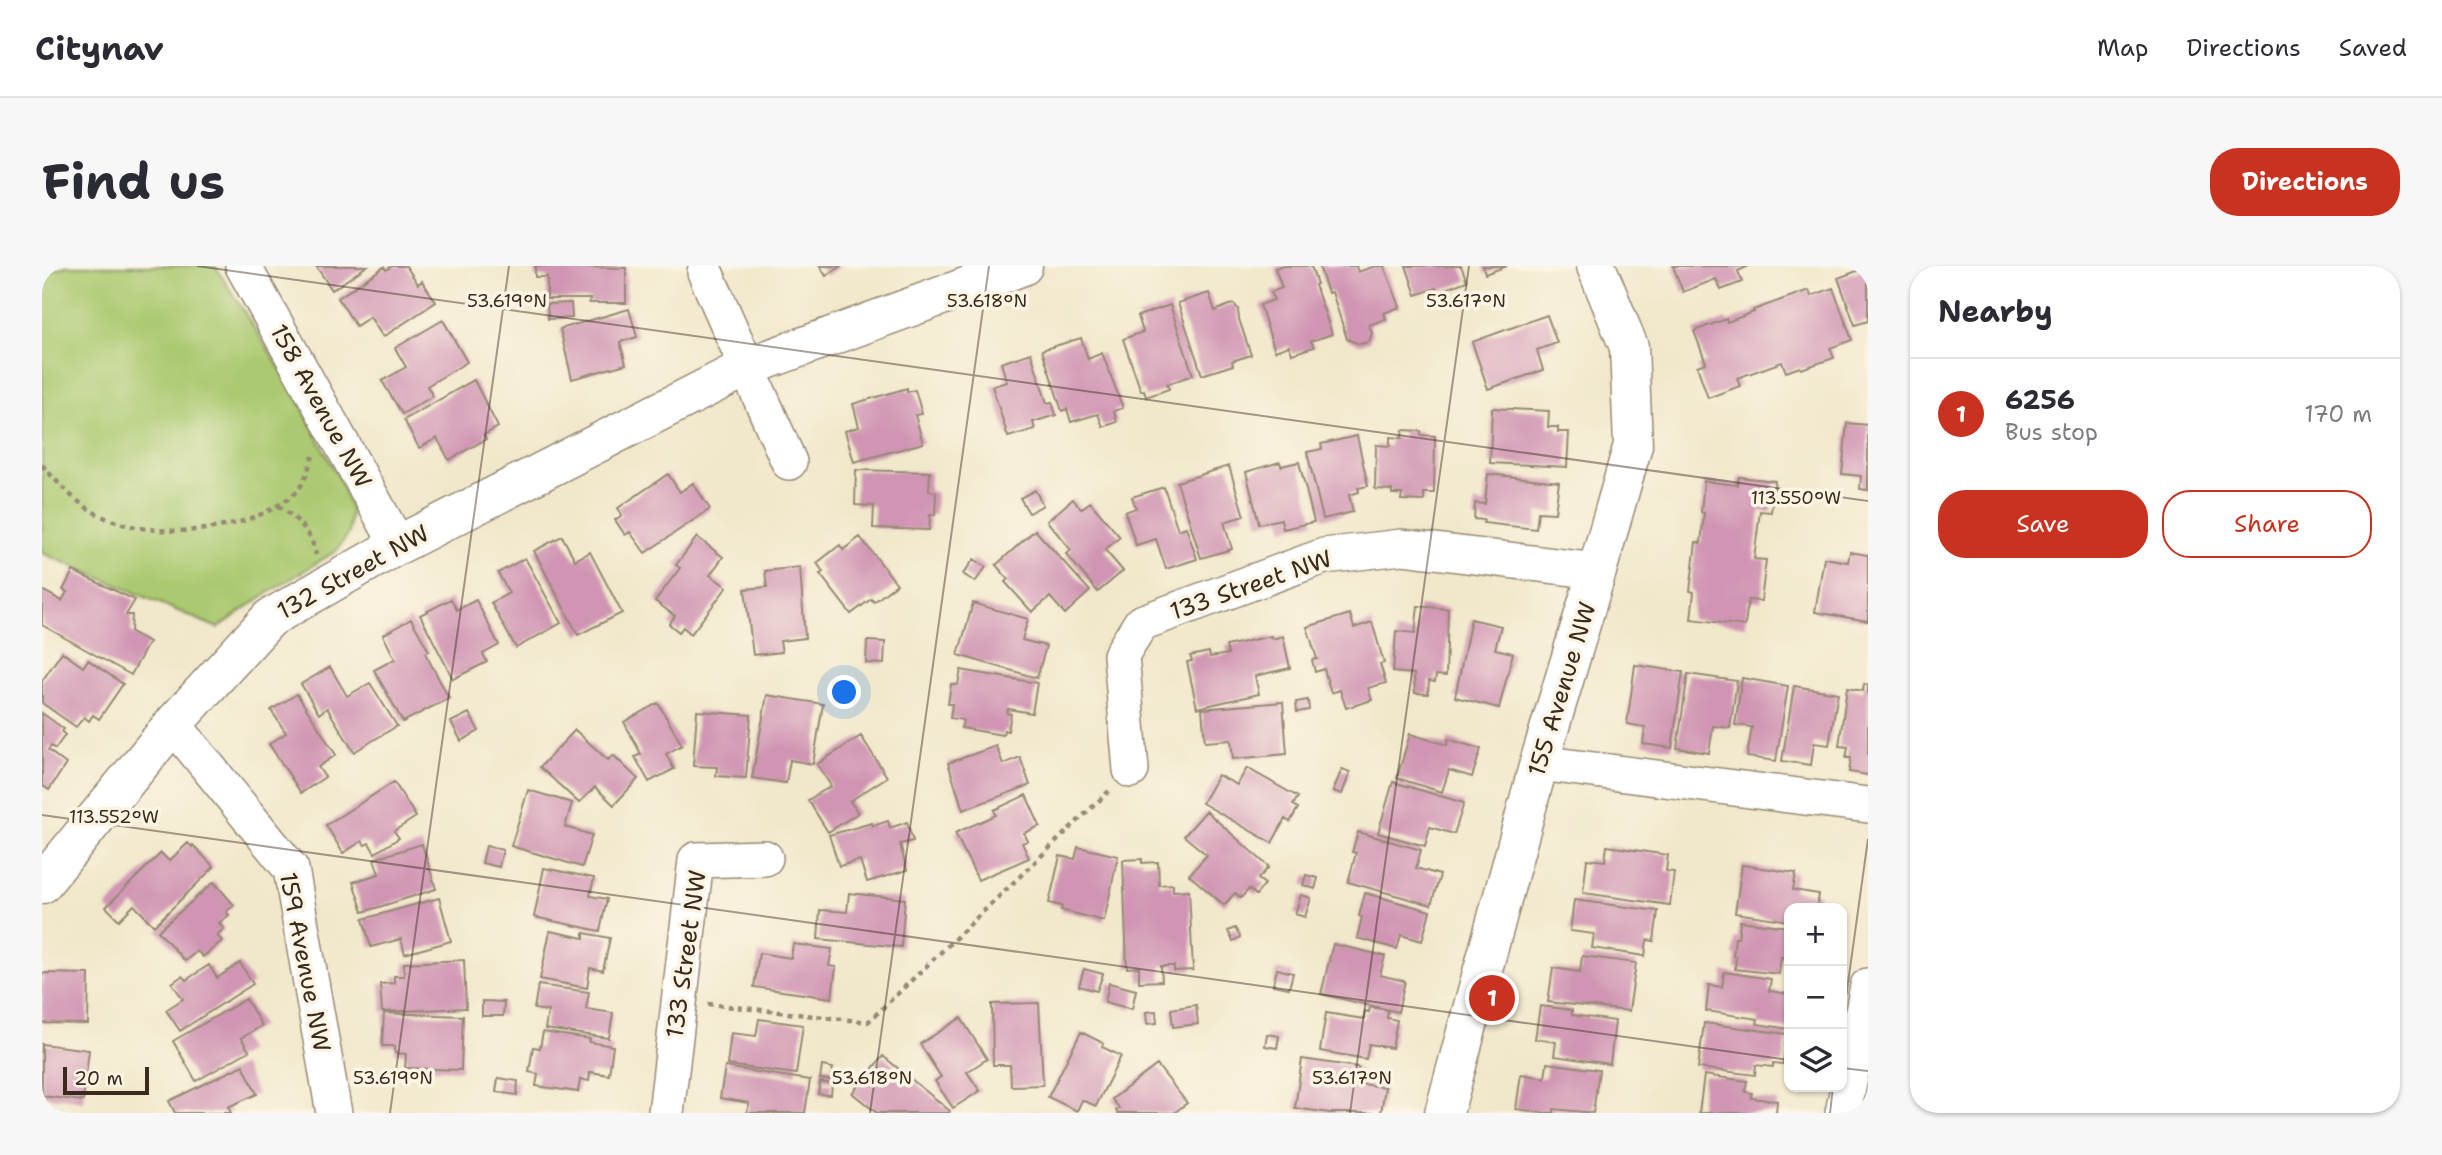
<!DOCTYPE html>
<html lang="en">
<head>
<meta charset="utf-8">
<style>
  body { margin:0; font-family:"Shantell Sans",sans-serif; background:#f7f7f7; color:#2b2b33 }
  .controls { position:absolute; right:21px; bottom:21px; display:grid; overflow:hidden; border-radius:14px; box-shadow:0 2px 5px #0004 }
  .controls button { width:63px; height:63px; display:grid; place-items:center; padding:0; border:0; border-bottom:2px solid #e1e1e2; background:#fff; color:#2b2b33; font:35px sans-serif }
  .scale { position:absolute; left:21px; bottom:18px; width:86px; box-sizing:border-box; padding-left:7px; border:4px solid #3b2a1e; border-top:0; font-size:19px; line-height:24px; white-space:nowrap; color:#3b2a1e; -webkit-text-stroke:5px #fcf5e5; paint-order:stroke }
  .you { position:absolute; left:803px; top:427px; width:24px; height:24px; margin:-18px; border:5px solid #fff; border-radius:50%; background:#1a73e8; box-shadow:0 0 0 10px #1a73e833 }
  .badge { display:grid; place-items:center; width:46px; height:46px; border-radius:50%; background:#c8321e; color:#fff; font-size:23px; font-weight:700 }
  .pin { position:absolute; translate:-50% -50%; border:4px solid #fff; box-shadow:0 2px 7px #0006 }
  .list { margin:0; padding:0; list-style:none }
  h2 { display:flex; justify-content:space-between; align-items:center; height:91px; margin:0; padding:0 28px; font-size:30px }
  h2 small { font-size:23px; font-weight:400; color:#7c7c81 }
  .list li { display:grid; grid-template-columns:46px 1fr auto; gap:21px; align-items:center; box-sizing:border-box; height:112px; padding:0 28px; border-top:2px solid #e1e1e2 }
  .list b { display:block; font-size:26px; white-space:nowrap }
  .list p { margin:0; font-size:23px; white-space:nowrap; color:#7c7c81 }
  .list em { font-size:23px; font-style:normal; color:#7c7c81 }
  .actions { display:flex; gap:14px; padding:21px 28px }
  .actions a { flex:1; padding:16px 0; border:2px solid #c8321e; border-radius:28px; text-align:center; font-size:24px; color:#c8321e }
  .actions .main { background:#c8321e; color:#fff }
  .icon { flex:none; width:38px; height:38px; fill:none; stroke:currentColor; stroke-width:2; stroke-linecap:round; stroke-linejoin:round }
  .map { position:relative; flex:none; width:1826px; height:847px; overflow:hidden; border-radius:28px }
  header { display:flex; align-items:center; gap:42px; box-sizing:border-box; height:98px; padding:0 35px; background:#fff; border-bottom:2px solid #e1e1e2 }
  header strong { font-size:33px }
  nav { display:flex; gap:38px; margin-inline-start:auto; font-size:24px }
  .intro { display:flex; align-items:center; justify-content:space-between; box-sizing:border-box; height:168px; padding:0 42px }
  h1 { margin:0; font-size:49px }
  .button { padding:18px 32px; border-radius:28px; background:#c8321e; color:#fff; font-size:24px; font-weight:700 }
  main { display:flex; gap:42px; padding:0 42px }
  aside { flex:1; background:#fff; border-radius:28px; box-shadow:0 2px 5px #0004 }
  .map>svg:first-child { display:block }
  .green { fill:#aac970; stroke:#727a47; stroke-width:2 }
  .building { fill:#d095b3 }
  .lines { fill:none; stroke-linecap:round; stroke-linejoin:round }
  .minor-casing { stroke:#968974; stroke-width:38 }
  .tertiary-casing { stroke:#968974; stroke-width:41 }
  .path { stroke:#968974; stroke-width:4.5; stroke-dasharray:5 5; stroke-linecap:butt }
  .minor { stroke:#fff; stroke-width:35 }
  .tertiary { stroke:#fff; stroke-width:38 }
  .ticks { fill:none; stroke:#3b2a1e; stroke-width:2; stroke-opacity:0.45 }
  .labels { text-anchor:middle; stroke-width:7; stroke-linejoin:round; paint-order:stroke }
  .street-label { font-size:24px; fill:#3b2a1e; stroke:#fcf5e5 }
  .ticks-label { font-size:18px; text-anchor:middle; fill:#3b2a1e; stroke:#fcf5e5; stroke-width:7; stroke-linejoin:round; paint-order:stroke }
</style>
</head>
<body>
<header>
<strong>Citynav</strong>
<nav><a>Map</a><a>Directions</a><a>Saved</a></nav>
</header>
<div class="intro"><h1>Find us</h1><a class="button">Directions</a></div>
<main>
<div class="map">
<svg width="1826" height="847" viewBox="0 0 1826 847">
  <rect width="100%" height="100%" fill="#fcf5e5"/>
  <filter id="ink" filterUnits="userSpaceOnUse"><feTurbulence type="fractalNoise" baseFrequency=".0143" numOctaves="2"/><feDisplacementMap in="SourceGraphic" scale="14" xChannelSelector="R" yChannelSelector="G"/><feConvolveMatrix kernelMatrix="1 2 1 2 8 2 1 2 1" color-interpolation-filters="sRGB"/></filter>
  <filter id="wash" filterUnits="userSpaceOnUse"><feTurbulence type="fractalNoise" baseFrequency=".00686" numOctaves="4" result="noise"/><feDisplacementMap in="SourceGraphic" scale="28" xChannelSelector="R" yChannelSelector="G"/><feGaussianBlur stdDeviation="1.57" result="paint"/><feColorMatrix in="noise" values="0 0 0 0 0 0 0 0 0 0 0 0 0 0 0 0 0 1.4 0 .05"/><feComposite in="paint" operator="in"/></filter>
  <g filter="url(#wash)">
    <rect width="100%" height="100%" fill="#f1e8cb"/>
    <path class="green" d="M24,0H173L248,118L297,213L309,244L307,267L294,285L218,332L176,362L0,287V9Z"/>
    <g id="blocks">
      <path class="building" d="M274,0H325L290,24Z
        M350,0H364L376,18L380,15L394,36L341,71L328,51L314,60L296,32L342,1L344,4Z
        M493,0L584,2V37H547L548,33H505V11H493Z
        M778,0H799L784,10Z
        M1238,0H1269L1275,18L1273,19L1290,68L1269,75L1272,81L1250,88L1247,80L1233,85L1218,39L1232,34L1229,26L1240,22L1233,2Z
        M1277,0H1314L1316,6L1333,0H1342L1358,41L1342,47L1344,53L1327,59L1330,67L1327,76L1317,78L1305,73L1290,26L1286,27Z
        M1364,0H1419L1425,15L1395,26L1394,22L1374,29Z
        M1441,0H1465L1443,8Z
        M1631,0H1707L1696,5L1700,16L1679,24L1674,13L1641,26Z
        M1826,1V55L1813,59L1796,12Z
        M1791,22L1810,74L1788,82L1792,92L1759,103L1758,101L1744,106L1740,96L1695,112L1698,120L1666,132L1655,100L1664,97L1652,65L1684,53L1685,56L1712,46L1711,44L1767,24L1769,30Z
        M1167,27L1173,45L1187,39L1192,38L1196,43L1197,53L1209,89L1190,95L1191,99L1160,109L1136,37Z
        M529,37L530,52L506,53L505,38Z
        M1128,39L1151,109L1125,118L1127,123L1104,131L1102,124L1099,125L1081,73L1101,66L1096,50Z
        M587,43L595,71L578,76L584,98L530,113L518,63Z
        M1505,49L1515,77L1495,84L1501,104L1446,123L1430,76Z
        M401,54L425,96L385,120L391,130L360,148L340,115L364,101L353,82Z
        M1039,72L1046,93L1060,87L1081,142L1072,145L1075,156L1061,161L1056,148L1029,156L1025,143L1020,145L1000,84Z
        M989,87L1005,137L1010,136L1014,149L991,156L993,163L966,171L950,120L965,116L959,97Z
        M432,114L456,161L442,169L444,173L407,194L395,172L377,182L362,154Z
        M865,122V126L873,124L880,148L873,149L881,177L812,196L803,165L817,161L811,138Z
        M1450,142L1507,145L1506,161H1516V166H1527L1525,201L1448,197Z
        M1805,157L1826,159V224L1818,223L1819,210L1800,208Z
        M1361,164L1379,165V169L1393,170L1392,227H1382V235L1359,234L1360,228H1350V224L1333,223L1334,179L1348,180V171L1360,172Z
        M1315,170L1326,220L1316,222L1317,226L1307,229L1311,246L1281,253L1265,186L1280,183L1279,178Z
        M1238,196L1239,200L1257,196L1272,256L1241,263L1239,253L1217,258L1204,206Z
        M1187,200L1202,250L1182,256L1190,283L1159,292L1135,216Z
        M814,204L888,206L887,225L894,226L893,249H888L887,264L831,262L832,240L813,239Z
        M626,208L638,226L651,217L668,243L603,287L588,266L583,269L573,254L580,249L576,242Z
        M1446,208L1517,216L1513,247L1496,246L1494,263L1441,257L1442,254L1432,253L1433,237L1443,238Z
        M1697,211L1733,215L1729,246L1718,245L1712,293L1724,294L1719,335L1706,334L1703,360L1649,353L1652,326L1648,325L1654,276L1659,277L1662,247L1659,246L1662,215L1695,219Z
        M1122,221L1136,264L1144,261L1155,293L1124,303L1114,273L1094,279L1083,246L1094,242L1090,231Z
        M993,224L1001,239L987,247L978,232Z
        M1031,233L1039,243L1048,236L1078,271L1063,284L1081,305L1056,326L1024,288L1029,284L1005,255Z
        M993,264L1048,325L1023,348L1008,331L990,346L963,316L966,313L954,299Z
        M520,270L533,294L548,286L580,347L536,369L492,285Z
        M655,271L681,291L668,309L685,321L649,368L641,361L637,366L627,358L633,350L613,335L638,302L634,299Z
        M818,271L855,318L832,336L829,333L809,348L778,308L781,306L775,297L798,279L801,284Z
        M1808,286L1826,289V355L1773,346L1782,292L1806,296Z
        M483,292L519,357L474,382L449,337L467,327L456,307Z
        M932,293L944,301L933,316L921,308Z
        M758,301L763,372L738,375L740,386L711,389L703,323L725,321L723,305Z
        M31,305L93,334L84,349H90L89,366L107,376L89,409L0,359V324L20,335L25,326L21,324Z
        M409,333L415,344L434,334L457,379L441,388L445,396L411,413L378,349Z
        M931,337L986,353L980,374L1004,380L995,412L916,389Z
        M1376,340L1406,343L1404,410L1394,409L1393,416L1387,415L1386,428L1373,427L1372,408L1351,406L1354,365L1373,367Z
        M1308,348L1312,362L1330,356L1342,397L1338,398L1344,417L1326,422L1330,434L1304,442L1298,424L1289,427L1282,403L1273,406L1270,394L1275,393L1265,361Z
        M369,353L387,385L383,387L407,432L361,456L332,404L353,393L341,369Z
        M1429,353L1459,360L1453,383L1471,387L1457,442L1413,431Z
        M1229,370L1230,373L1241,370L1248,402L1213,410L1217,428L1155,442L1145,396L1150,395L1148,390L1167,386L1168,391L1186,388L1184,380Z
        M825,375L843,376L842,398L824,397Z
        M20,386L41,401L46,394L81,418L57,453L51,449L47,455L42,451L34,461L0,437V415Z
        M1593,399L1641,406L1630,482L1601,478L1603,461L1585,458Z
        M288,401L305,430L328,417L355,460L312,486L285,442L277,448L259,418Z
        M919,404L995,417L990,447L966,443L965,447L969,448L966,465L962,464L961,469L919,462L921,454L908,452L910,438H906L909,418L916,419Z
        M1646,408L1695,415L1688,462L1671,460L1667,487L1635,482Z
        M1700,412L1746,420L1734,495L1705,491L1710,461L1693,459Z
        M1822,418L1826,419V509L1807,506L1809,492H1804L1806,481L1797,480L1805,422L1821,425Z
        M1752,420L1796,427L1787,479L1772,477L1769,499L1740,495Z
        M255,428L294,489L276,501L283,511L259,527L227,478L244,467L229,444Z
        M725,429L781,438L771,498L748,494L744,517L710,512Z
        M1266,434L1267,444L1255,446L1254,436Z
        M1241,436L1245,488L1191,493L1189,474L1163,476L1160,443Z
        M616,437L640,479L624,488L632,503L607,516L593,491L599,488L582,456Z
        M655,445L709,449L704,512L674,510L675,501L651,500Z
        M0,447L22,463L20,466L23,469L13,483L9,480L6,484L24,498L7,524L0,519Z
        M427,447L437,465L419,475L409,456Z
        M533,464L566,494L571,489L596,513L572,539L553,521L537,537L498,501Z
        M1368,468L1405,479L1406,473L1439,483L1430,511L1407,504L1400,526L1355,512Z
        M819,470L845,511L808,535L816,547L786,566L766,534L789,520L775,498Z
        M954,480L961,498L978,491L988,519L921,544L906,497Z
        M1205,502L1256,531L1251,539L1256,542L1248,556L1243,553L1230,577L1160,537L1176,509L1195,519Z
        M1300,503L1308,506L1300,528L1291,525Z
        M352,516L374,551L352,565L357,572L333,587L327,577L323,579L320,575L301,587L284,559Z
        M1351,516L1422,537L1412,568L1388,561L1383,580L1336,567Z
        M486,524L530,537L523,561L550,569L540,601L469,580Z
        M984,529L998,560L982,567L986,575L980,577L987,592L936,614L913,567L954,549L952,544Z
        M1164,545L1227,601L1216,613L1223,618L1214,629L1207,623L1199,632L1193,627L1182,639L1147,609L1165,589L1142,570Z
        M846,555L848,562L865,556L871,575L858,578L865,604L825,616L818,594L797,600L787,569L830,557L831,560Z
        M1316,566L1379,584L1374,602L1398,609L1389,639L1306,616L1314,587L1310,586Z
        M146,577L150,581L151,579L172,601L112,660L92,639L77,654L64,641L119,587L127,595Z
        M380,578L394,623L321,646L311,616L337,608L332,593Z
        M444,580L461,584L457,601L440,597Z
        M1565,580L1626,589L1624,605L1632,606L1628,639L1541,627L1545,593L1563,595Z
        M1036,581L1076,590L1062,655L1019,644L1020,640L1007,637L1018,590L1033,593Z
        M1100,593V597L1116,596L1117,619L1131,618V625L1147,624L1151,704L1132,705V700H1119L1120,715L1097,716V701L1085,702L1081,594Z
        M1700,599L1754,607L1751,624L1777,628L1775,642H1747V655L1693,647Z
        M502,602L552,612L548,630L565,633L558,665L492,651Z
        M1264,609L1276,612L1273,623L1261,619Z
        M172,616L192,639L184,646L187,649L177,657L182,663L175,669L180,675L161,691L155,685L143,695L116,665Z
        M807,627L863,633L859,681L776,673L778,644L805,646Z
        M1323,627L1388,645L1380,675L1359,669L1355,683L1315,672L1320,651L1317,650Z
        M1259,629L1269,632L1263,651L1253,648Z
        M397,632L409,675L363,688L359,673L329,681L321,653Z
        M1532,634L1616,645L1612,675L1605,674L1603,690L1550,682L1552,668L1528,665Z
        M1698,655L1747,661V692L1739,691L1737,708L1693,703L1694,690H1691L1693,672H1696Z
        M1193,662L1198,671L1191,675L1186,665Z
        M508,665L542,672V667L568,672L561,705L548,702L545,722L498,713Z
        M751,678L790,683L787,700L794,701L790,732L712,721L717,687L749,692Z
        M1291,678L1343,690L1338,709L1363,715L1356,746L1279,728Z
        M1540,690L1594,697L1587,745L1506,736L1511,702L1538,706Z
        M422,694L424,742L340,746L338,718L352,717V710H362V697Z
        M198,697L211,718L138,765L124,744L141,733L130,717L140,710L144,714L167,699L175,712Z
        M1042,703L1061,708L1055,725L1037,720Z
        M1235,703L1251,707L1247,722L1231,719Z
        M1682,706L1729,713L1727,725L1747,728V763L1715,758L1716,753L1664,745L1667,719L1680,721Z
        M0,707L47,708L46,758L0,757Z
        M1067,717L1094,724L1090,743L1063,736Z
        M496,719L547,726L544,743L571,747L567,772L503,763L506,745L492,743Z
        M204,733L220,760L199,772L207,785L154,815L131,775Z
        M440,735L462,736L461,750H440Z
        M997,737L1001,819L969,820L968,799H951L950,738Z
        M1154,739L1156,758L1131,761L1129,743Z
        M1498,740L1530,744V749L1573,755L1568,798L1512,790L1514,776L1493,773Z
        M1328,741L1346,744L1345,752L1355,754L1350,782L1327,778L1324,793L1278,785L1284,747L1322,753L1323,745L1327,746Z
        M1114,745L1115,757L1105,758L1104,746Z
        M342,747L421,750L419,804L363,802L364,788L353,787V780H340Z
        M919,752L945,793L925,806L938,825L911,842L893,815L899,811L878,778Z
        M717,753L761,759L754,808L685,799L689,767L714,770Z
        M1662,757L1745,768L1741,798L1731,797V801L1714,799L1713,809L1656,802Z
        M501,766L548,773L547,776L571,780L567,809L548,806L547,815L538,813L536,826L494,820L496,808L487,806L491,781L498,782Z
        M1039,766L1061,777L1060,781L1079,790L1054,840L1040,834L1035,845L1006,831Z
        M1225,768L1237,770L1235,782L1223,780Z
        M0,778L47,784L41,835L0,830Z
        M841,790L908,845L907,847H835L810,827Z
        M1260,793L1315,801L1320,808L1319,818L1343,821L1339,847H1288L1253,842Z
        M1505,797L1557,804L1551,847L1512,843V847H1503L1474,843L1479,808L1503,812Z
        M201,799L215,828L186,841L189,847H133L127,835Z
        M1115,799L1145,837L1132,847H1076L1074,845L1077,842L1070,833Z
        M780,800L791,802L789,814L778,813Z
        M683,801L768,814L763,847H705L707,837L678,832Z
        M1662,809L1705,815L1703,826L1710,827L1709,832L1735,835L1734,847H1657Z
        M456,812L476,815L475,829L454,826Z
        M778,816L790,818L789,829L776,828Z"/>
    </g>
  </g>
  <g filter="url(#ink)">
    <use href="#blocks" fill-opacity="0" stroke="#968974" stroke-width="2"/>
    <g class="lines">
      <g class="minor-casing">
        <path id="minor" d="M201,0L356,279
          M663,6L747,196
          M131,458L249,603L292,847
          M1497,497L1826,539
          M1089,504L1079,389L1099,357L1282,290L1360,281L1555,305
          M624,847L654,594L723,592
          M1801,847L1826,720"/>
      </g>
      <g class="tertiary-casing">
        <path id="tertiary" d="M0,618L131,458L228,352L356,279L705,101L981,0
          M1402,847L1497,497L1555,305L1591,179L1587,81L1554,0"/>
      </g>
      <path class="path" d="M0,199C19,221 39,242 66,253C121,275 212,267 256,224C263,216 267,200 271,190
        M236,240C256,253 269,265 274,289
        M666,738L826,756L1067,525"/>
      <use href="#minor" class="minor"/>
      <use href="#tertiary" class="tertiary"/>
    </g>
  </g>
  <path class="ticks" d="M155,0L1826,235M0,549L1747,794M1800,760L1826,573M1800,802L1826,805M348,847L467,0M828,847L947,0M1308,847L1427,0M1788,847L1791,821"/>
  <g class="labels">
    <g class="street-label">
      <text transform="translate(279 140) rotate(61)" y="8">158 Avenue NW</text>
      <text transform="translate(311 306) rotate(-29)" y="8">132 Street NW</text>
      <text transform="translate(1209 319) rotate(-19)" y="8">133 Street NW</text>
      <text transform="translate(1520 423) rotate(-73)" y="8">155 Avenue NW</text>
      <text transform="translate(644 688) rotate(-82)" y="8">133 Street NW</text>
      <text transform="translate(263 696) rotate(79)" y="8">159 Avenue NW</text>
    </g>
  </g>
  <g class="ticks-label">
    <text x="465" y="41">53.619°N</text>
    <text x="945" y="41">53.618°N</text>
    <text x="1424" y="41">53.617°N</text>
    <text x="1754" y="238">113.550°W</text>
    <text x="72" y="557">113.552°W</text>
    <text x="351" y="818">53.619°N</text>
    <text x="830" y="818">53.618°N</text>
    <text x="1310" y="818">53.617°N</text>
  </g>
</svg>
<div class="controls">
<button>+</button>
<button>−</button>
<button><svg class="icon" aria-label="layers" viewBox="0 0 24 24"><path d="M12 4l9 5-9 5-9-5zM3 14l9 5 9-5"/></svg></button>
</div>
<div class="scale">20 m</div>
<div class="you"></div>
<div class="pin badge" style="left:1450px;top:732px">1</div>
</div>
<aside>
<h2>Nearby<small></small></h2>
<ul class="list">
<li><span class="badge">1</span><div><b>6256</b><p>Bus stop</p></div><em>170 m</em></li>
</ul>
<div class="actions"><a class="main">Save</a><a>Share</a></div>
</aside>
</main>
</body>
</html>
